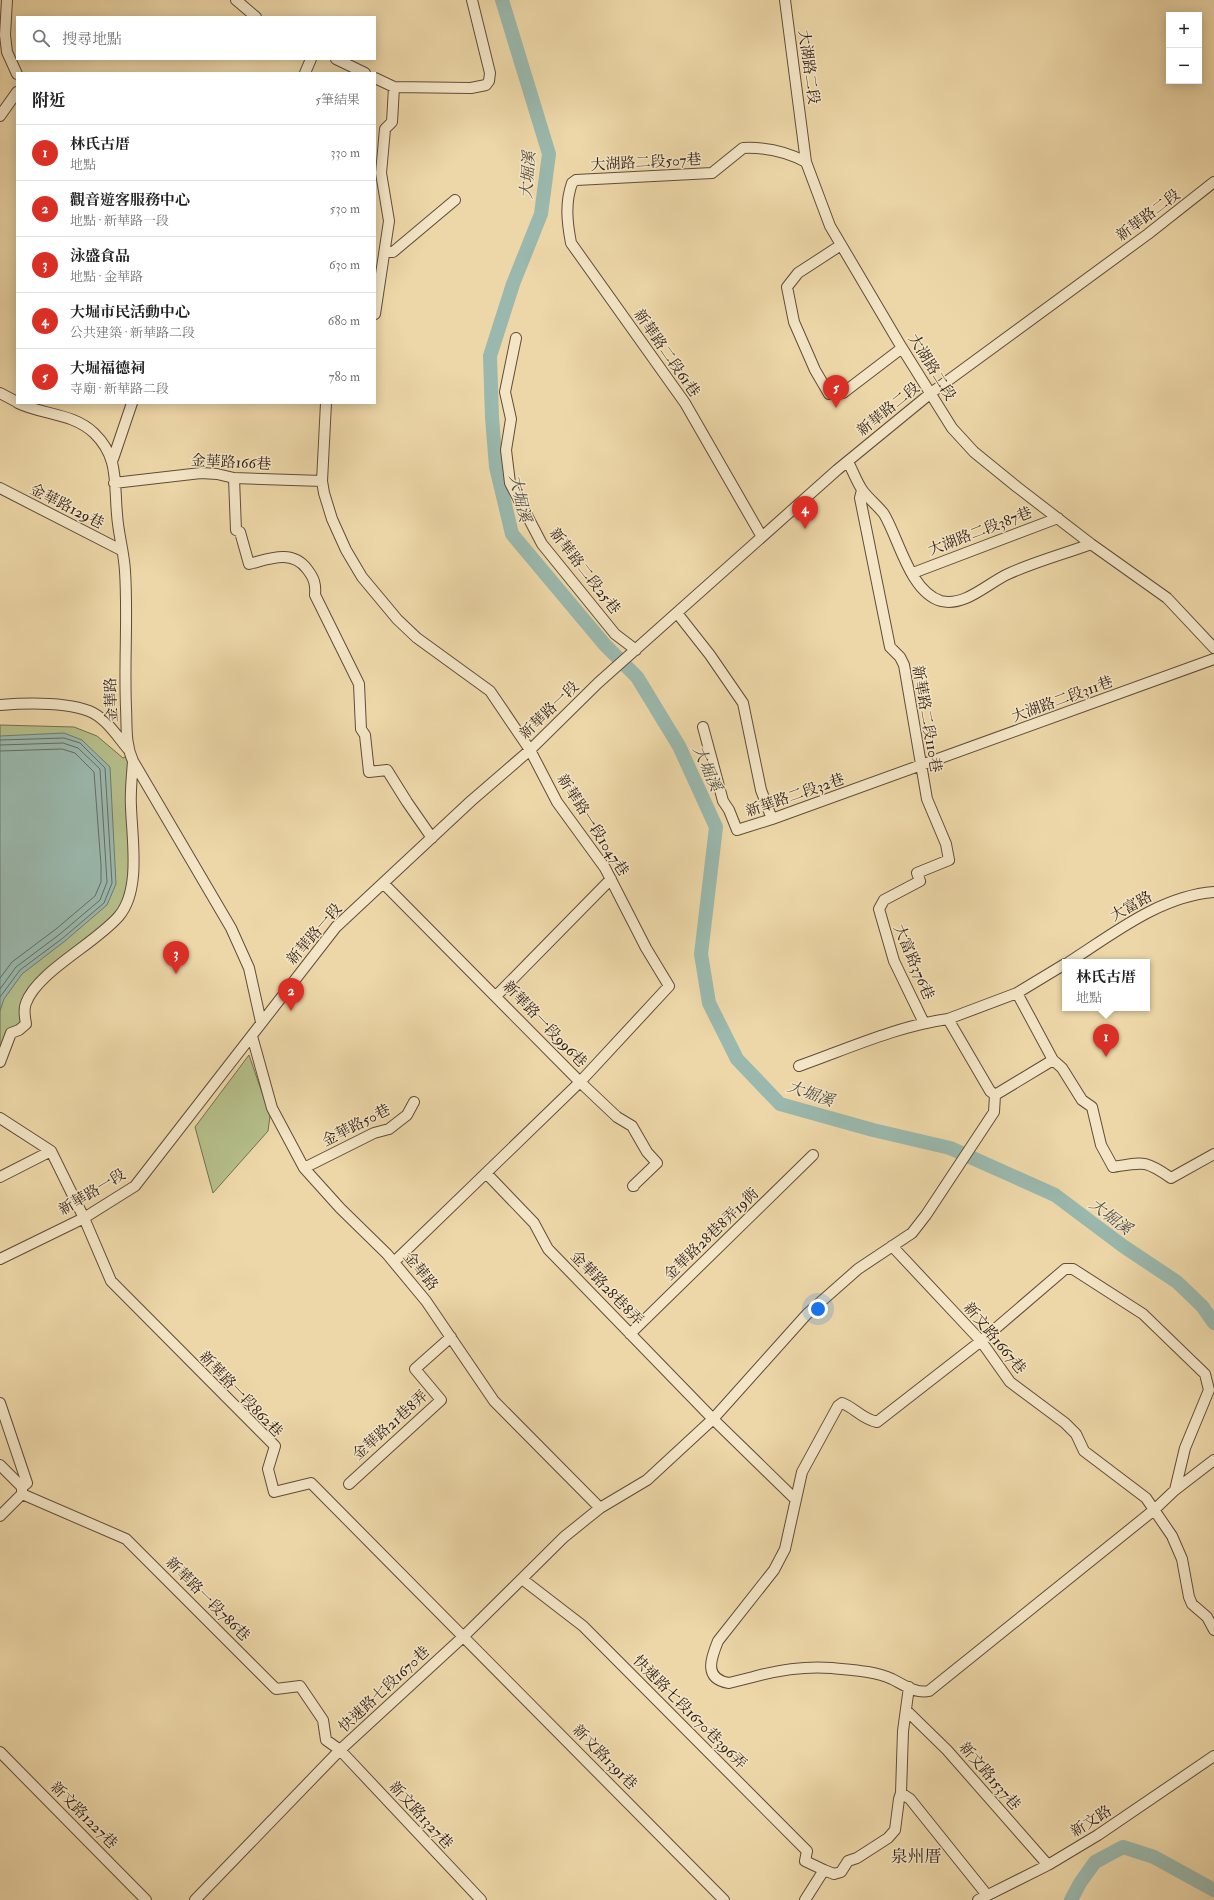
<!DOCTYPE html>
<html lang="zh-TW">
<head>
<meta charset="utf-8">
<style>
  body { margin:0; font-family:"IM FELL Double Pica","Noto Serif TC",serif; background:#f2f2f2; color:#222 }
  .controls { position:absolute; right:12px; top:12px; display:grid; overflow:hidden; border-radius:0px; box-shadow:0 2px 10px #0003 }
  .controls button { width:36px; height:36px; display:grid; place-items:center; padding:0; border:0; border-bottom:1px solid #e0e0e0; background:#fff; color:#222; font:20px sans-serif }
  .you { position:absolute; left:818px; top:1309px; width:14px; height:14px; margin:-10px; border:3px solid #fff; border-radius:50%; background:#1a73e8; box-shadow:0 0 0 6px #1a73e833 }
  .badge { display:grid; place-items:center; width:26px; height:26px; border-radius:50%; background:#d93025; color:#fff; font-size:13px; font-weight:700 }
  .pin { position:absolute; translate:-50% -33px; filter:drop-shadow(0 1px 2px #0008) }
  .pin::after { content:''; position:absolute; top:21px; width:14px; height:12px; background:inherit; clip-path:polygon(0 0,100% 0,50% 100%) }
  .popup { position:absolute; left:1062px; top:959px; width:88px; height:52px; box-sizing:border-box; display:grid; place-content:center; border-radius:0px; background:#fff; filter:drop-shadow(0 1px 3px #0005); font-size:13px; white-space:nowrap; color:#767676 }
  .popup b { font-size:15px; color:#222 }
  .popup::after { content:''; position:absolute; left:50%; top:100%; margin-left:-8px; border:8px solid transparent; border-top-color:#fff }
  .list { margin:0; padding:0; list-style:none }
  h2 { display:flex; justify-content:space-between; align-items:center; height:52px; margin:0; padding:0 16px; font-size:17px }
  h2 small { font-size:13px; font-weight:400; color:#767676 }
  .list li { display:grid; grid-template-columns:26px 1fr auto; gap:12px; align-items:center; box-sizing:border-box; height:56px; padding:0 16px; border-top:1px solid #e0e0e0 }
  .list b { display:block; font-size:15px; white-space:nowrap }
  .list p { margin:0; font-size:13px; white-space:nowrap; color:#767676 }
  .list em { font-size:13px; font-style:normal; color:#767676 }
  .icon { flex:none; width:22px; height:22px; fill:none; stroke:currentColor; stroke-width:2; stroke-linecap:round; stroke-linejoin:round }
  .map { position:relative; flex:none; width:1214px; height:1900px; overflow:hidden }
  .search { position:absolute; background:#fff; box-shadow:0 2px 10px #0003; left:16px; top:16px; width:360px; height:44px; display:flex; align-items:center; gap:10px; box-sizing:border-box; padding:0 14px; border-radius:0px; color:#767676; font-size:15px }
  .panel { position:absolute; background:#fff; box-shadow:0 2px 10px #0003; left:16px; top:72px; width:360px; height:332px; border-radius:0px }
  .map>svg:first-child { display:block }
  .green { fill:#b5bf8a; stroke:#746e50 }
  .water { fill:#9ab8ad; stroke:#707a70 }
  .lines { fill:none; stroke-linecap:round; stroke-linejoin:round }
  .shore { stroke:#666b61; stroke-width:1 }
  .river { stroke:#9ab8ad; stroke-width:14 }
  .minor-casing { stroke:#614c3a; stroke-width:12 }
  .minor { stroke:#f3e5c6; stroke-width:10 }
  .labels { text-anchor:middle; stroke-width:3; stroke-linejoin:round; paint-order:stroke }
  .street-label { font-size:15px; fill:#321e15; stroke:#f3e5c6 }
  .water-label { font-size:16px; font-style:italic; fill:#514c43; stroke:#f3e5c6 }
  .quarter-label { font-size:17px; fill:#321e15; stroke:#f3e5c6 }
</style>
</head>
<body>
<div class="map">
<svg width="1214" height="1900" viewBox="0 0 1214 1900">
  <rect width="100%" height="100%" fill="#edd7a8"/>
  <filter id="stains"><feTurbulence type="fractalNoise" baseFrequency=".005" numOctaves="4"/><feColorMatrix values="0 0 0 0 .2 0 0 0 0 .09 0 0 0 0 .02 0 0 0 .5 -.17"/></filter>
  <radialGradient id="worn" r=".72"><stop offset=".6" stop-color="#630" stop-opacity="0"/><stop offset="1" stop-color="#630" stop-opacity=".3"/></radialGradient>
  <path class="green" d="M0,725L74,727L97,736L123,758L129,755L132,868L119,916L42,979L23,1012L19,1030L0,1061Z
    M249,1055L270,1116L268,1131L213,1193L195,1127Z"/>
  <path class="water" d="M64,733L82,740L110,767L116,884L107,905L65,941L22,974L4,999L0,1011V736Z"/>
  <g class="lines">
    <path class="shore" d="M0,740L64,738L80,743L105,768L112,883L104,903L63,938L20,970L0,997
      M0,745L63,743L78,748L100,769L107,882L100,900L60,934L16,967L0,989
      M0,751L62,749L75,753L94,772L101,865V882L95,896L56,929L12,962L0,978"/>
    <path class="river" d="M502,0L549,154L541,214L513,284L490,356L492,417L496,467L512,534L605,645L637,677L679,746L716,827L701,954L709,1003L737,1059L780,1104L873,1130L950,1148L1055,1195L1123,1246L1177,1282L1202,1306L1214,1323
      M1071,1900L1080,1883L1095,1862L1123,1847L1154,1857L1214,1890"/>
    <g class="minor-casing">
      <path id="minor" d="M7,0L5,35L7,52L17,74
        M236,0L256,17
        M785,0L806,162L830,226L902,348L952,428L974,452L1017,487L1091,544L1167,598L1214,648
        M336,59L365,73
        M305,73L311,59
        M375,78L394,87L471,88L486,85L489,81L490,73L472,0
        M0,116L17,92
        M841,245L798,273L787,287L794,322L815,370L829,394L843,393L902,348
        M386,252H393L455,200
        M375,314L389,221L381,173L385,129L392,122L394,87
        M516,338L505,392L511,419L506,450L510,483L542,544L615,634L636,650
        M0,393L17,402
        M18,403C43,415 73,413 94,433C119,457 114,482 117,514C118,533 124,552 125,571C128,617 124,662 126,708C127,726 125,744 133,761L231,928L249,968L261,1022
        M326,403L322,481L324,493L332,519L346,550L362,577L397,619L417,638L490,691L530,750L557,802L605,868L646,948L669,986L580,1082L394,1262
        M113,459L132,403
        M848,462C853,471 857,483 863,491C869,499 878,506 884,514C899,539 910,592 941,601C965,607 988,583 1008,574C1034,562 1064,554 1091,544
        M234,478L236,530L240,532L249,564C269,559 292,549 307,569C314,578 316,584 315,595L359,684L361,729L365,735L369,772L387,770L407,802L432,838
        M114,483L201,473L217,474L234,478L322,481
        M0,488L121,550
        M862,490L860,498L890,647L900,657L904,665L927,799L946,844L949,860L917,873L920,881L884,900L879,909L894,961L924,1023
        M762,537L685,403L571,243C567,222 565,203 572,183L576,180L712,173L743,148C765,147 787,152 806,162
        M913,573L1058,518
        M677,613L710,655L743,703L761,790L772,819
        M0,705C26,703 64,702 89,711C105,717 117,736 128,749
        M703,727L723,801L729,810L737,830L772,819L1214,659
        M383,883L580,1082L617,1117L632,1126L647,1152L657,1163L633,1186H634
        M1069,962C1113,934 1160,896 1214,892
        M496,996L611,879
        M948,1019L1017,993L1065,964
        M252,1036L272,1108L304,1168L340,1208L387,1254L426,1301L494,1401L600,1508
        M1053,1060L1062,1068L1082,1100L1092,1107L1101,1145L1113,1167C1144,1162 1145,1160 1171,1178L1214,1154
        M0,1062L11,1033L19,1030L26,1024C25,1017 23,1010 26,1003C37,972 95,944 119,916C141,890 132,839 131,807C130,792 132,776 133,761
        M995,1095L1053,1060L1017,993
        M0,1118L51,1151L84,1218L111,1281L275,1446L268,1469L274,1492L311,1483L724,1900
        M304,1168L374,1133L389,1129L407,1115L414,1102
        M486,1173L534,1223L548,1249L713,1419L795,1499
        M0,1177L51,1151
        M892,1246L981,1341L1010,1382L1065,1423L1076,1434L1084,1451L1146,1498L1172,1536L1182,1559L1189,1597L1192,1604L1207,1617L1214,1630
        M0,1259L84,1218L135,1186L336,927L471,801L530,750L598,683L837,470L931,393L1148,234L1214,182
        M630,1334L813,1155
        M0,1403L27,1483L22,1487
        M0,1465L22,1487
        M349,1484L441,1400L415,1369L451,1337
        M1175,1490L1185,1448L1209,1390L1205,1374L1143,1314L1073,1269H1065L981,1341L877,1422C862,1419 855,1408 842,1403L838,1406L802,1472L785,1549L774,1570L718,1641C711,1658 703,1679 729,1683C737,1681 745,1679 753,1677C778,1670 806,1666 832,1668C851,1670 875,1671 892,1679C904,1685 916,1694 929,1691L1154,1510L1175,1490L1214,1460
        M22,1494L126,1539L276,1689L300,1686L323,1720L326,1740L340,1750L481,1900
        M0,1516L22,1494V1489
        M522,1579L583,1626L807,1851L805,1861L824,1870
        M906,1710L947,1750L1048,1865
        M0,1752L146,1900
        M901,1793L903,1731L909,1687
        M195,1900L340,1750L464,1636L564,1537L600,1508L647,1480L713,1419L807,1314L858,1269L912,1233L926,1215L994,1112L995,1095L990,1091L948,1019C897,1026 847,1049 799,1066
        M805,1900L824,1870L834,1874L841,1872L848,1861L857,1858L888,1838L895,1830L899,1799L901,1793L910,1799L987,1895
        M978,1900L1048,1865L1098,1835L1214,1756"/>
    </g>
    <use href="#minor" class="minor"/>
  </g>
  <g class="labels">
    <g class="street-label">
      <text transform="translate(809 67) rotate(82)" y="5">大湖路二段</text>
      <text transform="translate(646 162) rotate(-3)" y="5">大湖路二段507巷</text>
      <text transform="translate(1148 215) rotate(-37)" y="5">新華路二段</text>
      <text transform="translate(667 353) rotate(55)" y="5">新華路二段61巷</text>
      <text transform="translate(932 367) rotate(58)" y="5">大湖路二段</text>
      <text transform="translate(888 409) rotate(-39)" y="5">新華路二段</text>
      <text transform="translate(231 462) rotate(3)" y="5">金華路166巷</text>
      <text transform="translate(67 506) rotate(27)" y="5">金華路129巷</text>
      <text transform="translate(980 531) rotate(-21)" y="5">大湖路二段387巷</text>
      <text transform="translate(585 571) rotate(52)" y="5">新華路二段25巷</text>
      <text transform="translate(1062 699) rotate(-20)" y="5">大湖路二段311巷</text>
      <text transform="translate(111 700) rotate(-92)" y="5">金華路</text>
      <text transform="translate(549 710) rotate(-44)" y="5">新華路一段</text>
      <text transform="translate(927 719) rotate(80)" y="5">新華路二段110巷</text>
      <text transform="translate(795 795) rotate(-19)" y="5">新華路二段32巷</text>
      <text transform="translate(593 825) rotate(57)" y="5">新華路一段1047巷</text>
      <text transform="translate(1131 906) rotate(-29)" y="5">大富路</text>
      <text transform="translate(314 934) rotate(-49)" y="5">新華路一段</text>
      <text transform="translate(914 962) rotate(67)" y="5">大富路376巷</text>
      <text transform="translate(545 1024) rotate(46)" y="5">新華路一段996巷</text>
      <text transform="translate(356 1125) rotate(-27)" y="5">金華路50巷</text>
      <text transform="translate(92 1192) rotate(-31)" y="5">新華路一段</text>
      <text transform="translate(711 1234) rotate(-44)" y="5">金華路28巷8弄19衖</text>
      <text transform="translate(421 1271) rotate(51)" y="5">金華路</text>
      <text transform="translate(607 1288) rotate(46)" y="5">金華路28巷8弄</text>
      <text transform="translate(995 1338) rotate(50)" y="5">新文路1667巷</text>
      <text transform="translate(241 1394) rotate(46)" y="5">新華路一段862巷</text>
      <text transform="translate(390 1425) rotate(-42)" y="5">金華路21巷8弄</text>
      <text transform="translate(208 1599) rotate(45)" y="5">新華路一段786巷</text>
      <text transform="translate(384 1689) rotate(-43)" y="5">快速路七段1670巷</text>
      <text transform="translate(690 1712) rotate(45)" y="5">快速路七段1670巷396弄</text>
      <text transform="translate(605 1757) rotate(45)" y="5">新文路1391巷</text>
      <text transform="translate(990 1776) rotate(49)" y="5">新文路1537巷</text>
      <text transform="translate(84 1815) rotate(45)" y="5">新文路1227巷</text>
      <text transform="translate(421 1815) rotate(47)" y="5">新文路1327巷</text>
      <text transform="translate(1091 1821) rotate(-32)" y="5">新文路</text>
    </g>
    <g class="water-label">
      <text transform="translate(527 175) rotate(-86)" y="6">大堀溪</text>
      <text transform="translate(521 498) rotate(77)" y="6">大堀溪</text>
      <text transform="translate(708 768) rotate(66)" y="6">大堀溪</text>
      <text transform="translate(811 1093) rotate(19)" y="6">大堀溪</text>
      <text transform="translate(1111 1216) rotate(37)" y="6">大堀溪</text>
    </g>
    <g class="quarter-label">
      <text x="916" y="1862">泉州厝</text>
    </g>
  </g>
  <rect width="100%" height="100%" filter="url(#stains)"/>
  <rect width="100%" height="100%" fill="url(#worn)"/>
</svg>
<div class="controls">
<button>+</button>
<button>−</button>
</div>
<div class="you"></div>
<div class="pin badge" style="left:1106px;top:1057px">1</div>
<div class="popup"><b>林氏古厝</b>地點</div>
<div class="pin badge" style="left:291px;top:1011px">2</div>
<div class="pin badge" style="left:176px;top:974px">3</div>
<div class="pin badge" style="left:805px;top:529px">4</div>
<div class="pin badge" style="left:836px;top:408px">5</div>
<div class="search"><svg class="icon" aria-label="search" viewBox="0 0 24 24"><circle cx="10" cy="10" r="6"/><path d="M15 15l6 6"/></svg>搜尋地點</div>
<section class="panel">
<h2>附近<small>5筆結果</small></h2>
<ul class="list">
<li><span class="badge">1</span><div><b>林氏古厝</b><p>地點</p></div><em>330 m</em></li>
<li><span class="badge">2</span><div><b>觀音遊客服務中心</b><p>地點 · 新華路一段</p></div><em>530 m</em></li>
<li><span class="badge">3</span><div><b>泳盛食品</b><p>地點 · 金華路</p></div><em>630 m</em></li>
<li><span class="badge">4</span><div><b>大堀市民活動中心</b><p>公共建築 · 新華路二段</p></div><em>680 m</em></li>
<li><span class="badge">5</span><div><b>大堀福德祠</b><p>寺廟 · 新華路二段</p></div><em>780 m</em></li>
</ul>
</section>
</div>
</body>
</html>
